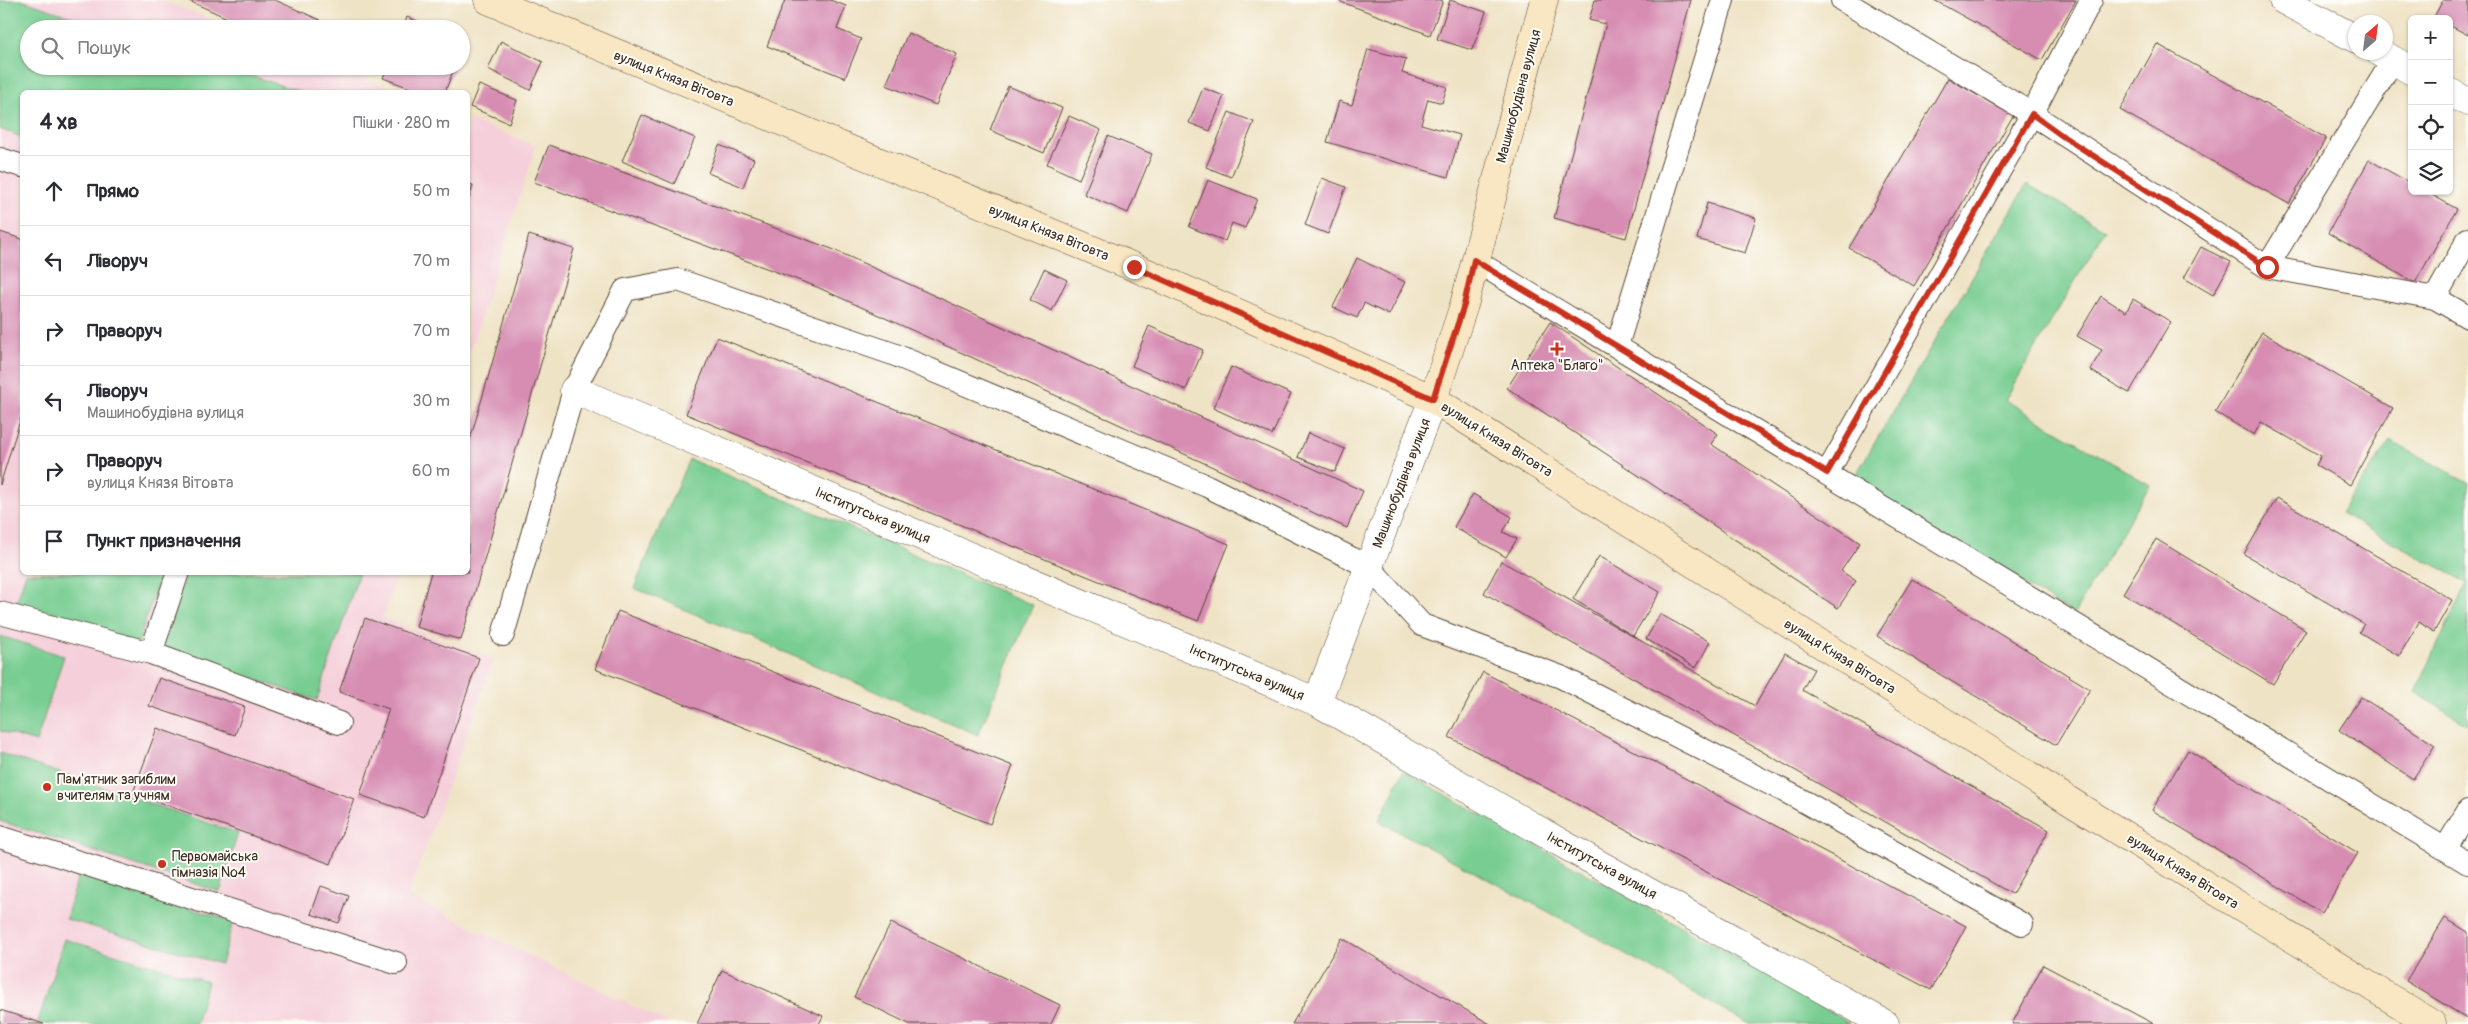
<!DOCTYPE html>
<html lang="uk">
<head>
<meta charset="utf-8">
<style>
  body { margin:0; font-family:Pangolin,sans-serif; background:#f7f7f7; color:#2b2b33 }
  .controls { position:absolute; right:15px; top:15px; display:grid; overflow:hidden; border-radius:8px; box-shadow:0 1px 4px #0004 }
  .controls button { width:45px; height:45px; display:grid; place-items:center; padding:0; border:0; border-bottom:1px solid #e1e1e2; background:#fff; color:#2b2b33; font:25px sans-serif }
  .compass { position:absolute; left:2348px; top:15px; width:45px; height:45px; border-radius:50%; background:#fff; box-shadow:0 1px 4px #0004; rotate:28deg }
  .stop { position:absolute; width:15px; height:15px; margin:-11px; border:4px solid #c8321e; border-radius:50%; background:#fff }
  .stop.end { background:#c8321e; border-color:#fff; box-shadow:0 1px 5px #0008 }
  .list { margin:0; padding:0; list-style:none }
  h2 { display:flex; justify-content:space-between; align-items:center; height:65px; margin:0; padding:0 20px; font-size:21px }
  h2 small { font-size:16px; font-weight:400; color:#7c7c81 }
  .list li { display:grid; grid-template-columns:32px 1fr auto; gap:15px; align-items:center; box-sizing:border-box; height:70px; padding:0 20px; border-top:1px solid #e1e1e2 }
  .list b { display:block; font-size:19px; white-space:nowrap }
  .list p { margin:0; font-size:16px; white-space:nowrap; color:#7c7c81 }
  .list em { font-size:16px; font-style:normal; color:#7c7c81 }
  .icon { flex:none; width:28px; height:28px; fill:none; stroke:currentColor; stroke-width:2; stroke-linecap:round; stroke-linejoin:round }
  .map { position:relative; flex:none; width:2468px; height:1024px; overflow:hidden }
  .search { position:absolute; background:#fff; box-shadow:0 1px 4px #0004; left:20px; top:20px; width:450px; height:55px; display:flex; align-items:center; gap:12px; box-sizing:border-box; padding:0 18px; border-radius:28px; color:#7c7c81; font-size:19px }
  .panel { position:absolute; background:#fff; box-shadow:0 1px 4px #0004; left:20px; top:90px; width:450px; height:485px; border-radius:8px }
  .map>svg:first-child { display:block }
  .built { fill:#f5cfda }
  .green { fill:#78cd92; stroke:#5a7c58 }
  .building { fill:#d78cb2 }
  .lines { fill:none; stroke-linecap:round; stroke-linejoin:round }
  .lane-casing { stroke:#564637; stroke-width:24 }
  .street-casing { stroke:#564637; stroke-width:29 }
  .secondary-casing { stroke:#564637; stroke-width:29 }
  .lane { stroke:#fff; stroke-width:22 }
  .street { stroke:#fff; stroke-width:28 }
  .secondary { stroke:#f9e7c3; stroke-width:28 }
  .route { stroke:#c8321e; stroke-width:6 }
  .poi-dot { fill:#c8321e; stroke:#fdfcf7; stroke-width:2 }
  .labels { text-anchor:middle; stroke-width:4; stroke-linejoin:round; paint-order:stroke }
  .street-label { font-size:14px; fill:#3b2a1e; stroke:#fdfcf7 }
  .poi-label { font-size:14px; fill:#3b2a1e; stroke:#fdfcf7; text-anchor:start }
</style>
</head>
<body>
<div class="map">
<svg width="2468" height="1024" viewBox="0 0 2468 1024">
  <rect width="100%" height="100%" fill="#fdfcf7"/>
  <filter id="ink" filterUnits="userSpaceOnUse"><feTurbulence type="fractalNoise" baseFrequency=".02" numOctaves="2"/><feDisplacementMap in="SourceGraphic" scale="10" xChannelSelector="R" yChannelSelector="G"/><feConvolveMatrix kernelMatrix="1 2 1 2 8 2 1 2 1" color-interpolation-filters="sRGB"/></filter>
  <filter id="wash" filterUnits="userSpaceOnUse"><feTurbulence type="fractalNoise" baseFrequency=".0096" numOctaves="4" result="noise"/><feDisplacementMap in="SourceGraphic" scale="20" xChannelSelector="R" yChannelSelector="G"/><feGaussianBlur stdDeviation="1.12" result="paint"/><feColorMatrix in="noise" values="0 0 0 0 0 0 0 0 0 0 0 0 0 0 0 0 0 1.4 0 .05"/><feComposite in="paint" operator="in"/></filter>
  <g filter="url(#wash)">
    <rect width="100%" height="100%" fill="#efe3c5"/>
    <path class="built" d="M0,0H162L236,29H29V66H332L400,92H22V572L397,573L383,618L494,659L408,896L670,1024H0Z
      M468,119L536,146L468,357Z"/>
    <path class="green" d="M0,0H21L108,29H29V66H222L301,92H22V137L0,129Z
      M2027,184L2105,230L2005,400L2150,485L2074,614L1851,483Z
      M2390,441L2468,482V725L2415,692L2467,583L2340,513Z
      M689,459L1033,605L978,735L634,588Z
      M26,573H161L136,649L12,616Z
      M186,573H359L317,700L161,649Z
      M0,636L64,656L36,742L0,731Z
      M0,753L238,833L220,892L0,821Z
      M1403,771L1802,994L1850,1024H1749L1601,940L1379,821Z
      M78,876L233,921L221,964L66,919Z
      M64,939L208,982L196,1024H45L38,1022Z"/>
    <g id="blocks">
      <path class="building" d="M187,0H275L320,20L316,29H252Z
        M785,0H830L846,6L837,29L861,39L845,78L767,46Z
        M1336,0H1440L1443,1L1430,35Z
        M1450,0L1486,12L1472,50L1437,39Z
        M1595,0H1691L1626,238L1554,218L1606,24L1589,20Z
        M1934,0H2076L2042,60Z
        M2443,0H2468V35L2449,25V19L2434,17Z
        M407,17L437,29H403Z
        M908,33L957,54L936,105L886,85Z
        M501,41L543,62L530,90L488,69Z
        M2157,44L2326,138L2289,204L2120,110Z
        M1368,49L1406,59L1402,73L1447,87L1442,103L1428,99L1421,124L1460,135L1448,177L1327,142L1339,101L1352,105Z
        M388,66H455L445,92H421L383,78Z
        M1948,78L2013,116L1914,286L1849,248Z
        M479,85L517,100L509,123L470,107Z
        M1008,86L1062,108L1044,153L990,130Z
        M1203,88L1224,96L1210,131L1189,123Z
        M1229,112L1254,122L1231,177L1206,167Z
        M642,115L695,138L674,184L622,161Z
        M1069,116L1101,130L1079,179L1047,164Z
        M1108,136L1152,154L1128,213L1084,194Z
        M549,145L832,249L1363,491L1347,528L817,287L534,182Z
        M719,145L754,159L743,187L708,173Z
        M2369,160L2412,184V191H2425L2457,209L2415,283L2328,233Z
        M1322,178L1346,187L1328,234L1305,225Z
        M1208,180L1257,199L1245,228L1232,223L1225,241L1189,227Z
        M468,184L473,185L468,203Z
        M1707,203L1756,218L1745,253L1697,239Z
        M0,232L22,239V414L0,485Z
        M529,235L574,249L461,640L416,627L431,572H468V447Z
        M2201,247L2231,262L2213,295L2184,278Z
        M1357,258L1405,282L1389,315L1364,303L1357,318L1333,307Z
        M1044,269L1067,280L1052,311L1030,300Z
        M2101,296L2126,312L2133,299L2171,322L2129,393L2090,370L2102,350L2077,336Z
        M1550,322L1718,434L1711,444L1860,543L1841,571L1856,581L1838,608L1507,388Z
        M1149,326L1203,350L1186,390L1132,366Z
        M2262,332L2393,408L2350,485L2316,465L2321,456L2261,422L2254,435L2215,412Z
        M717,337L1229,544L1198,621L686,414Z
        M1231,367L1291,394L1272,435L1213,408Z
        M1308,433L1345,449L1335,472L1298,457Z
        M1473,494L1512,517L1503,532L1517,539L1506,557L1454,527Z
        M2277,498L2452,600L2434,632L2419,622L2399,656L2359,632L2364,624L2244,554Z
        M2156,539L2306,630L2273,684L2123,593Z
        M1599,556L1660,592L1633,636L1573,599Z
        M1501,561L1755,706L1785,653L1814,669L1802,690L2049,830L2012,894L1484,593Z
        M1912,579L2090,689L2056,745L1877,636Z
        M618,611L1013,766L990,824L595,669Z
        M1660,614L1710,642L1696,668L1646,639Z
        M365,618L479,658L424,817L360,795L389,709L339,692Z
        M1483,672L1966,926L1931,990L1449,737Z
        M159,678L245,707L235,735L149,706Z
        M2361,697L2435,745L2413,779L2339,730Z
        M157,728L354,799L331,864L133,793Z
        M2188,750L2358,853L2322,913L2152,810Z
        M321,886L349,896L339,923L311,914Z
        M2445,918L2468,932V1019L2406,981Z
        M891,923L1060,1005L1051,1024H909L854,997Z
        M1342,938L1490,1024H1292Z
        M2043,965L2154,1024H2012Z
        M722,970L823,1016L819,1024H697Z
        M0,1010L44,1024H0Z"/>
    </g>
  </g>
  <g filter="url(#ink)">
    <use href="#blocks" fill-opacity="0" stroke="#564637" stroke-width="1"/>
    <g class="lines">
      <g class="lane-casing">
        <path id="lane" d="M1842,0L2032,114L2267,267L2435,298L2468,317
          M0,159L22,166
          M1474,260L2445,849L2468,811
          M2267,267L2393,60
          M2435,298L2468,239
          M1617,346L1723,0
          M1827,473L2032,114L2091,0
          M0,613L151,653L178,572
          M503,635L574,390L625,290L678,280L893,354L1207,486L1369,567L1422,625L1561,677L1796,797L2022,924
          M151,653L339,723
          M0,837L396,963
          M2445,849L2468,863"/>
      </g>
      <g class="street-casing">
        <path id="street" d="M2283,0L2356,39
          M2379,52L2412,71
          M2449,92L2468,102
          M574,390L1317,702L1561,843L1885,1024
          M1317,702L1433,399"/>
      </g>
      <g class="secondary-casing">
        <path id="secondary" d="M488,0L1134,267L1433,399L2087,812L2432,1024
          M1433,399L1464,305L1544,0"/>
      </g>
      <use href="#lane" class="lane"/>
      <use href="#street" class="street"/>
      <use href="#secondary" class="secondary"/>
    </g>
  </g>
  <g class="lines" filter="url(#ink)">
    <path class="route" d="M1134,267L1433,399L1464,305L1474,260L1827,473L2032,114L2064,137L2267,267"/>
  </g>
  <g class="poi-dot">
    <path d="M1554.5 341.5h5v5h5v5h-5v5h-5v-5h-5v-5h5z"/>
    <circle cx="47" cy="787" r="5"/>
    <circle cx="162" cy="864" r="5"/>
  </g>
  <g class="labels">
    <g class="street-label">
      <text transform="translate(674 78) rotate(22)" y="5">вулиця Князя Вітовта</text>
      <text transform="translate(1518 96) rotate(-75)" y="5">Машинобудівна вулиця</text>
      <text transform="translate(1049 232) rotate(22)" y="5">вулиця Князя Вітовта</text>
      <text transform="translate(1497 439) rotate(32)" y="5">вулиця Князя Вітовта</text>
      <text transform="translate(1401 483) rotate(-69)" y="5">Машинобудівна вулиця</text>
      <text transform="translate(873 515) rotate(23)" y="5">Інститутська вулиця</text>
      <text transform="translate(1840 656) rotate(32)" y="5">вулиця Князя Вітовта</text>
      <text transform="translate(1247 672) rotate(23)" y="5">Інститутська вулиця</text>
      <text transform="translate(1602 865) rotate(29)" y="5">Інститутська вулиця</text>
      <text transform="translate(2183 871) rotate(32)" y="5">вулиця Князя Вітовта</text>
    </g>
    <g class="poi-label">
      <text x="1557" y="370" text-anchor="middle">Аптека "Благо"</text>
      <text x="57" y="784">Пам'ятник загиблим<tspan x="57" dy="16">вчителям та учням</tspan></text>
      <text x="172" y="861">Первомайська<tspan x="172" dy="16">гімназія №4</tspan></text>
    </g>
  </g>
</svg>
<div class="controls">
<button>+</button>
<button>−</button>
<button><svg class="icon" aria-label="locate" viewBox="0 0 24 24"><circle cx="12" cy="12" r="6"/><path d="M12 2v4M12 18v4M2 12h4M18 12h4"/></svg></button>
<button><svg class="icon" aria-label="layers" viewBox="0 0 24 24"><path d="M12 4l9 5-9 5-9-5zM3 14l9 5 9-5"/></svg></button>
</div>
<svg class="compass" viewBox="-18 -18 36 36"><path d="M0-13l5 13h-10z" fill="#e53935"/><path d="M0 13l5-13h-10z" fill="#7c7c81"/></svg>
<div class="stop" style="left:2267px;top:267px"></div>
<div class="stop end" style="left:1134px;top:267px"></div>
<div class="search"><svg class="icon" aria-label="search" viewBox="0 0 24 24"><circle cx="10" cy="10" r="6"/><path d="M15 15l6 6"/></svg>Пошук</div>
<section class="panel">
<h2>4 хв<small>Пішки · 280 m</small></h2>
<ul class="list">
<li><svg class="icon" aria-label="ahead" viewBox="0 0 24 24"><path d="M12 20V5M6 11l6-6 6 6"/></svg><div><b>Прямо</b></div><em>50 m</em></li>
<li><svg class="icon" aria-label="left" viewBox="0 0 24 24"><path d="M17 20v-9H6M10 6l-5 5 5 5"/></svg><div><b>Ліворуч</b></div><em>70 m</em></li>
<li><svg class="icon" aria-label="right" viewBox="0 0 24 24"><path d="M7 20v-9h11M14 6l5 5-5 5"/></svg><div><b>Праворуч</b></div><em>70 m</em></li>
<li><svg class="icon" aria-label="left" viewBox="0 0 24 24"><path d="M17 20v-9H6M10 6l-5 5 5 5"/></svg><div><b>Ліворуч</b><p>Машинобудівна вулиця</p></div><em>30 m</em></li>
<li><svg class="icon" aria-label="right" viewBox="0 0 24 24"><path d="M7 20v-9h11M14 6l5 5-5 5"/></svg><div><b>Праворуч</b><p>вулиця Князя Вітовта</p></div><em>60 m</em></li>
<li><svg class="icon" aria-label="arrive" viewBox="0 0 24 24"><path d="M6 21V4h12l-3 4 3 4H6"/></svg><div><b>Пункт призначення</b></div></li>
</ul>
</section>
</div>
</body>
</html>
